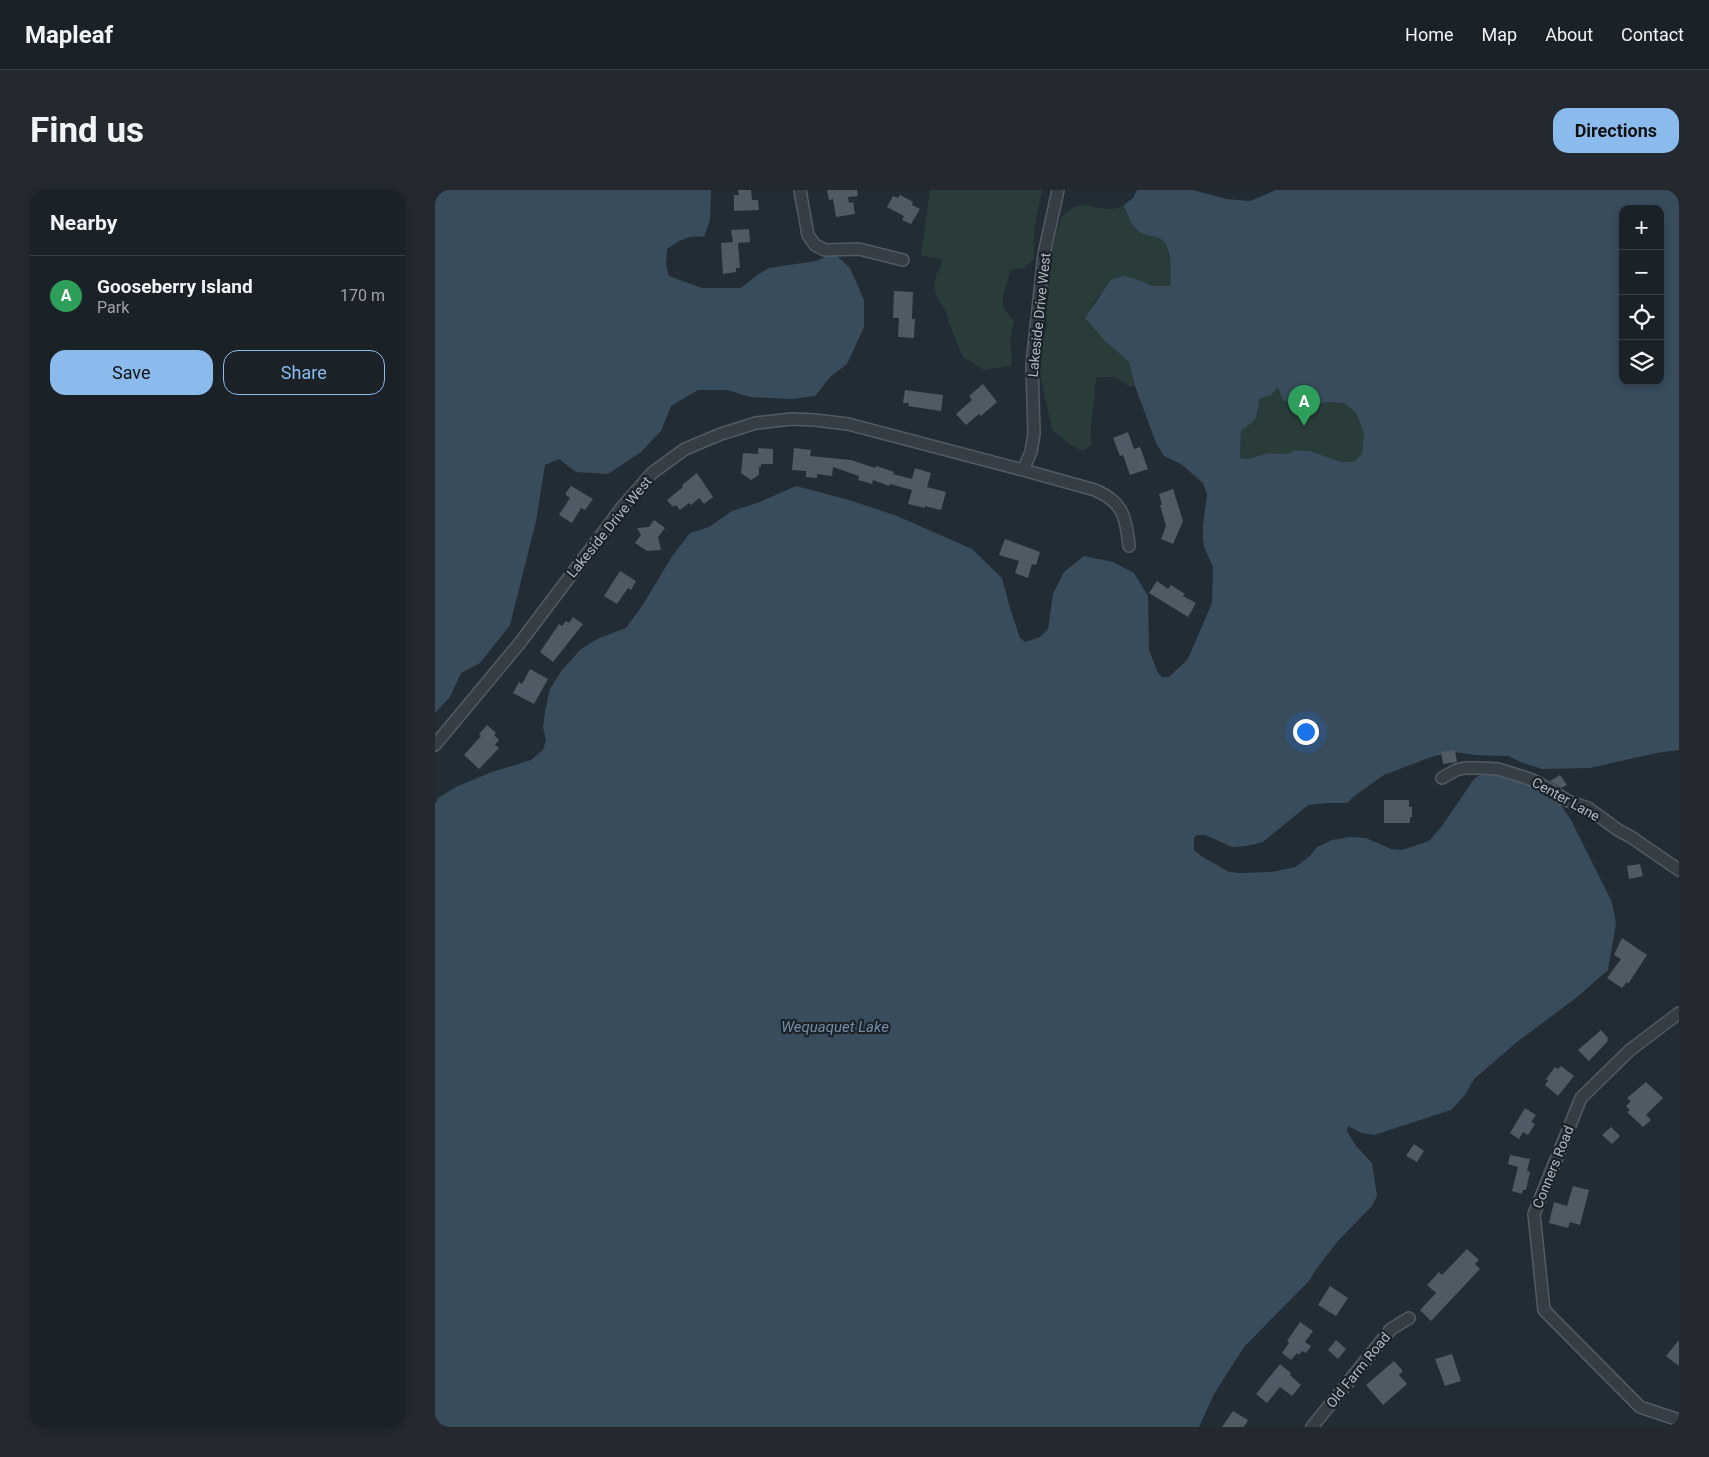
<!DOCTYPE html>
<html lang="en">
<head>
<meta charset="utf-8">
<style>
  body { margin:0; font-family:Roboto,sans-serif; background:#23292f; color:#f1f3f6 }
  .controls { position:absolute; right:15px; top:15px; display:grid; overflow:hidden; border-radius:10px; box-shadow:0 2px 8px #0003 }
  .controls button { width:45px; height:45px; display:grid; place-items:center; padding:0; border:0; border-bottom:1px solid #383e44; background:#1a2127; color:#f1f3f6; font:25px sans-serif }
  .you { position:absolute; left:870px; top:541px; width:18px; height:18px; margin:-12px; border:4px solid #fff; border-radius:50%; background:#1a73e8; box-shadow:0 0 0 8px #1a73e833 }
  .badge { display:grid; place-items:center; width:32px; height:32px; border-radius:50%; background:#8abbec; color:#fff; font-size:16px; font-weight:700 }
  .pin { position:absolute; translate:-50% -41px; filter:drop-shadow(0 1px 2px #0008) }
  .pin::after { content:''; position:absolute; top:26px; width:18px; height:15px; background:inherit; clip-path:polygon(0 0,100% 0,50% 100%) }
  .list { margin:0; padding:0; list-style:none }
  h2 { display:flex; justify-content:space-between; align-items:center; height:65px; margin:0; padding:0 20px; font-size:21px }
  h2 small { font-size:16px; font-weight:400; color:#9fa3a7 }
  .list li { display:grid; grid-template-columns:32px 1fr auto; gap:15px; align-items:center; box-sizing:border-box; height:80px; padding:0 20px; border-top:1px solid #383e44 }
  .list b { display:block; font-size:19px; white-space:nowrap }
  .list p { margin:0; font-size:16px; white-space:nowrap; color:#9fa3a7 }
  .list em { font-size:16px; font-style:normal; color:#9fa3a7 }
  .actions { display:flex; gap:10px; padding:15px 20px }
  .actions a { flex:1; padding:11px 0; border:1px solid #8abbec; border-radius:15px; text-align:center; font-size:18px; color:#8abbec }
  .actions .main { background:#8abbec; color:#111 }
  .icon { flex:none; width:28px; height:28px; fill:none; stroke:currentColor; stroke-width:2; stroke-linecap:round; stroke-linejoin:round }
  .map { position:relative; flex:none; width:1244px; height:1237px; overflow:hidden; border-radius:15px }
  header { display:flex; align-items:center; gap:30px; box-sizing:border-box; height:70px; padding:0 25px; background:#1a2127; border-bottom:1px solid #383e44 }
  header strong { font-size:24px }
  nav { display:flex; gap:28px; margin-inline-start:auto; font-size:18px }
  .intro { display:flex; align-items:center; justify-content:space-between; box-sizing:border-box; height:120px; padding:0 30px }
  h1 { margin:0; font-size:35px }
  .button { padding:12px 22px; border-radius:15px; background:#8abbec; color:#111; font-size:18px; font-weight:700 }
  main { display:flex; gap:30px; padding:0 30px }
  aside { flex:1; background:#1a2127; border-radius:15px; box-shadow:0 2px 8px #0003 }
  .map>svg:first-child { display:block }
  .green { fill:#293c3a }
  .water { fill:#394c5c; fill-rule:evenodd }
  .building { fill:#4f5a65 }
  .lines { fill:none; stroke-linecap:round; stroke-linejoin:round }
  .street-casing { stroke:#525b63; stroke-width:14 }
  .street { stroke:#353d45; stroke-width:11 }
  .labels { text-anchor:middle; stroke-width:4.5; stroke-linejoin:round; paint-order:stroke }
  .street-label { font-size:14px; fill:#afb8c2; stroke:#1a2229 }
  .water-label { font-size:15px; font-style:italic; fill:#728da2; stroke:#1a2229 }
</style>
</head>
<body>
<header>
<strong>Mapleaf</strong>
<nav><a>Home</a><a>Map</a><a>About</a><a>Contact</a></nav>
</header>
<div class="intro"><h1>Find us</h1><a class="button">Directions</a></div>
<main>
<aside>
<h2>Nearby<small></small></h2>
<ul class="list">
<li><span class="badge" style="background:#2e9e5b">A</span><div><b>Gooseberry Island</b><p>Park</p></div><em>170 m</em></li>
</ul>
<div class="actions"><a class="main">Save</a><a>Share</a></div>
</aside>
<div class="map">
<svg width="1244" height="1237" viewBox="0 0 1244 1237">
  <rect width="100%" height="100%" fill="#222c34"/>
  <path class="green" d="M495,0H607L599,39V69L589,78L575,80L568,107V117L579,131L575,150L577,170L576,176L549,180L528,167L514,134L512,124L501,104L499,96L501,85L506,76L508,69L486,66Z
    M646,15C660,15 676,24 689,15L693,28L711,45L722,47L729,51L732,58L736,76L735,96H717L699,88L664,106L657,115L670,151L694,172L700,196L695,197L680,187H662C659,196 660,203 659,212C657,227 654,238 657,254L650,260C637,260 627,247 617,240L605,184V160L612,136L611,117L615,102L612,96L616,75L614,72L626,27L637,18Z
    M843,196L873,217L893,212L909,213L921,223L929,244L927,264L919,272H906L875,261L859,260L855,263L846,264L833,263L813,269L805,268L806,240L822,226L824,209L836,205Z"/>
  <path class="water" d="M0,0H276L275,30L269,47C253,45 245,50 232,59L231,74L234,86L267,98H306L322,85L334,78L381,71L393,66H402L415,78L429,110V137L412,174L395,187L380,206L356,209L315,207L292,200H263L236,216L226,241L206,262L173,284L141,282L124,269L110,275L101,331L75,435L45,473L26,483L15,507L0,523Z
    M702,0H758L791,9L815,11L841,0H1244V560L1221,563L1155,578L1107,579L1088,573L1073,566L1040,565L1020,562L999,566L949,585L922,604L912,613H893L873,615L828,652L811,656L797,657L770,645H762L759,648V660L766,666L794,682L805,683L837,682L860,677L875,666L882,657L897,650L914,647L931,648L956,659L967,660L994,651L1007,636L1039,589L1048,583L1069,585L1119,605L1136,630L1177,712L1181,733L1173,780L1141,808L1082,852L1039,889L1030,905L1016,920L939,945L927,943L913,936L912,941L921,956L937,973L942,1006L937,1016L903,1051L882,1078L873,1092L809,1157L779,1204L764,1237H0V614L3,608L21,597L57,582L96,570L108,560L111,550L108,537L110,521L115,499L127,480L145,460L162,449L191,438L207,416L238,365L255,343L274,337L297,321L325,312L361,296L414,310L462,326L537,359L567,388L575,418L585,448L590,452L605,447L613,439L618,404L629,382L649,366L678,372L699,383L713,406L714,460L723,483L727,487H734L753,469L777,413L778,377L769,357L768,349V335L772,304L768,293L746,274L729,266L721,253L700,196L694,172L670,151L650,128L676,90L688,86L699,88L717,96H735C736,83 737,65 730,53C726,47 719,47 712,45C699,42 693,28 689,15L698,8ZM1188,19H1225V191H1188ZM843,197L848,210L865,216L873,217L893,212L909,213L921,223L929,244L927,264L919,272H906L875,261L859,260L855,263L846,264L833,263L813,269L805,268L806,240C823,230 822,228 824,209L836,205Z"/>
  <path class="building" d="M303,0H316L317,10H323L324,20L299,21V5H304Z
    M392,0H422L423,6L413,7L414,13L418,12L420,24L401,27L398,9L394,10Z
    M465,5L478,12L477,15L485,19L476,34L467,30L469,26L452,17L458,6L463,8Z
    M314,39L315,52L303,53L305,78H301V82L288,84L286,53L298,52L296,40Z
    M459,101L478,102L477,129H480L479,148L463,147L464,128H458Z
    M548,194L562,212L546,226L544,224L531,235L521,224L537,210L534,206Z
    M470,200L508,205L506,221L473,216L474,213H468Z
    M693,242L699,259L705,257L713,279L695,285L688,265L685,266L678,248Z
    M323,258L338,259V274H326V277H324V285L316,290L306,283L308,263L323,264Z
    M359,258L376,260L375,266L416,270L440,278L441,276L459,282L458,284L477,289L480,278L496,283L492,297L511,302L506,320L490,316V318L473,314L477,300L455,294L454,296L438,290L437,294L423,290L424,286L398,277L397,286L382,284V288L371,287V281L357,280Z
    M262,283L278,307L269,314L264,308L256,315L254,313L245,320L241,315L238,317L232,310L248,297L247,295Z
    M136,296L158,309L150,320L146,318L137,333L124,325L135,308L130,304Z
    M738,299L748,331L738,354L726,349L731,336L725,315H727L724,304Z
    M219,330L230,338L223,347L226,360L212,361L200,353L206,345L202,338L214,337Z
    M570,349L605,362L601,375L597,374L593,388L580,383L584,371L564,365Z
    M185,381L201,391L196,400L193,398L182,414L169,406Z
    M722,391L733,399L736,395L750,404L748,406L761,413L753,427L714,403Z
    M138,427L148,434L118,472L105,462L124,434L127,436L131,431L134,433Z
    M95,479L113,489L99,514L78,503L84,492L87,494Z
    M52,535L61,543L59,545L64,550L60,555L64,558L44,579L29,565L46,546L44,544Z
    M1020,560L1022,572L1008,574L1006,562Z
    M1125,585L1132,595L1126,598L1115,591Z
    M949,610H974V617H977V627H975V633H949Z
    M1205,674L1208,686L1194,689L1192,676Z
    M1187,748L1212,765L1193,794L1192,792L1187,798L1172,788L1186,769L1179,765Z
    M1166,840L1173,848L1172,850L1173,851L1154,871L1143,860Z
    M1126,876L1139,886L1123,906L1110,895L1113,891L1111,889L1120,877L1123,879Z
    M1211,892L1228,908L1211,925L1216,930L1208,937L1192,922L1195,920L1191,916L1196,911L1192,908Z
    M1090,918L1101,925L1096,932L1100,934L1093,945L1088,942L1084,949L1075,943Z
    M1176,937L1185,946L1177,954L1167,945Z
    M979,954L989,961L982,972L971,966Z
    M1075,965L1095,969L1092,981L1095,982L1091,1000H1088L1087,1004L1077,1001L1083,977L1073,974Z
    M1138,996L1154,1000L1145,1035L1135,1032L1133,1038L1114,1033L1119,1012L1132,1016Z
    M1032,1059L1044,1070L1040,1074L1045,1079L996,1131L985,1120L1001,1103L992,1095L1004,1082L1007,1085Z
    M895,1096L913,1108L901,1126L883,1115Z
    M865,1132L878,1141L870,1152L876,1156L871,1163L867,1161L864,1165L862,1163L856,1170L847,1163L854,1153L852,1151Z
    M901,1150L911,1159L903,1169L893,1160Z
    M1244,1150V1176L1231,1166Z
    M1017,1164L1026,1191L1010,1196L1000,1169Z
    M959,1171L968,1181L964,1185L972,1194L948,1215L931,1195Z
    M845,1174L856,1183L855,1185L866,1195L857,1206L845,1197L832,1213L821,1204Z
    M798,1221L813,1230L809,1237H787Z"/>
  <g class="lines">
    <g class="street-casing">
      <path id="street" d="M365,0L373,45L380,55L390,60L424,59L468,70
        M588,280L660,300C688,312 691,327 694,356
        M0,555L84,454L188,316L217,283L250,259L286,244L321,233L357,229L380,230L413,234L588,280L596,262L599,244L597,175L609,64L623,0
        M1007,588L1021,580L1030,578H1047L1063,579L1092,588L1102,592L1133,611L1153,618L1183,640L1196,647L1244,680
        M1244,823L1195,860L1146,908L1099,1024L1109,1120L1205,1217L1244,1230
        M877,1237L956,1139L974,1128"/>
    </g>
    <use href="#street" class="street"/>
  </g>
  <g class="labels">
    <g class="street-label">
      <text transform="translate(604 125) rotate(-84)" y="5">Lakeside Drive West</text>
      <text transform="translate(174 337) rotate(-51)" y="5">Lakeside Drive West</text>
      <text transform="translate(1131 609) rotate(29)" y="5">Center Lane</text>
      <text transform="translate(1118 977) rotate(-68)" y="5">Conners Road</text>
      <text transform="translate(923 1180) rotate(-51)" y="5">Old Farm Road</text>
    </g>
    <g class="water-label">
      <text x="400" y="842">Wequaquet Lake</text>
    </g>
  </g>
</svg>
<div class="controls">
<button>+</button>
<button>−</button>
<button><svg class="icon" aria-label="locate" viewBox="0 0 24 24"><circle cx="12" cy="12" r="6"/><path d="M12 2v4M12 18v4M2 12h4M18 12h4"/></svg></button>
<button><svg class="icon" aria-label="layers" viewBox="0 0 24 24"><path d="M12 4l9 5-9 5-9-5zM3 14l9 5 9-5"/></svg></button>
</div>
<div class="you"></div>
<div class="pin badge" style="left:869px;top:236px;background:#2e9e5b">A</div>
</div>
</main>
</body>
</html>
